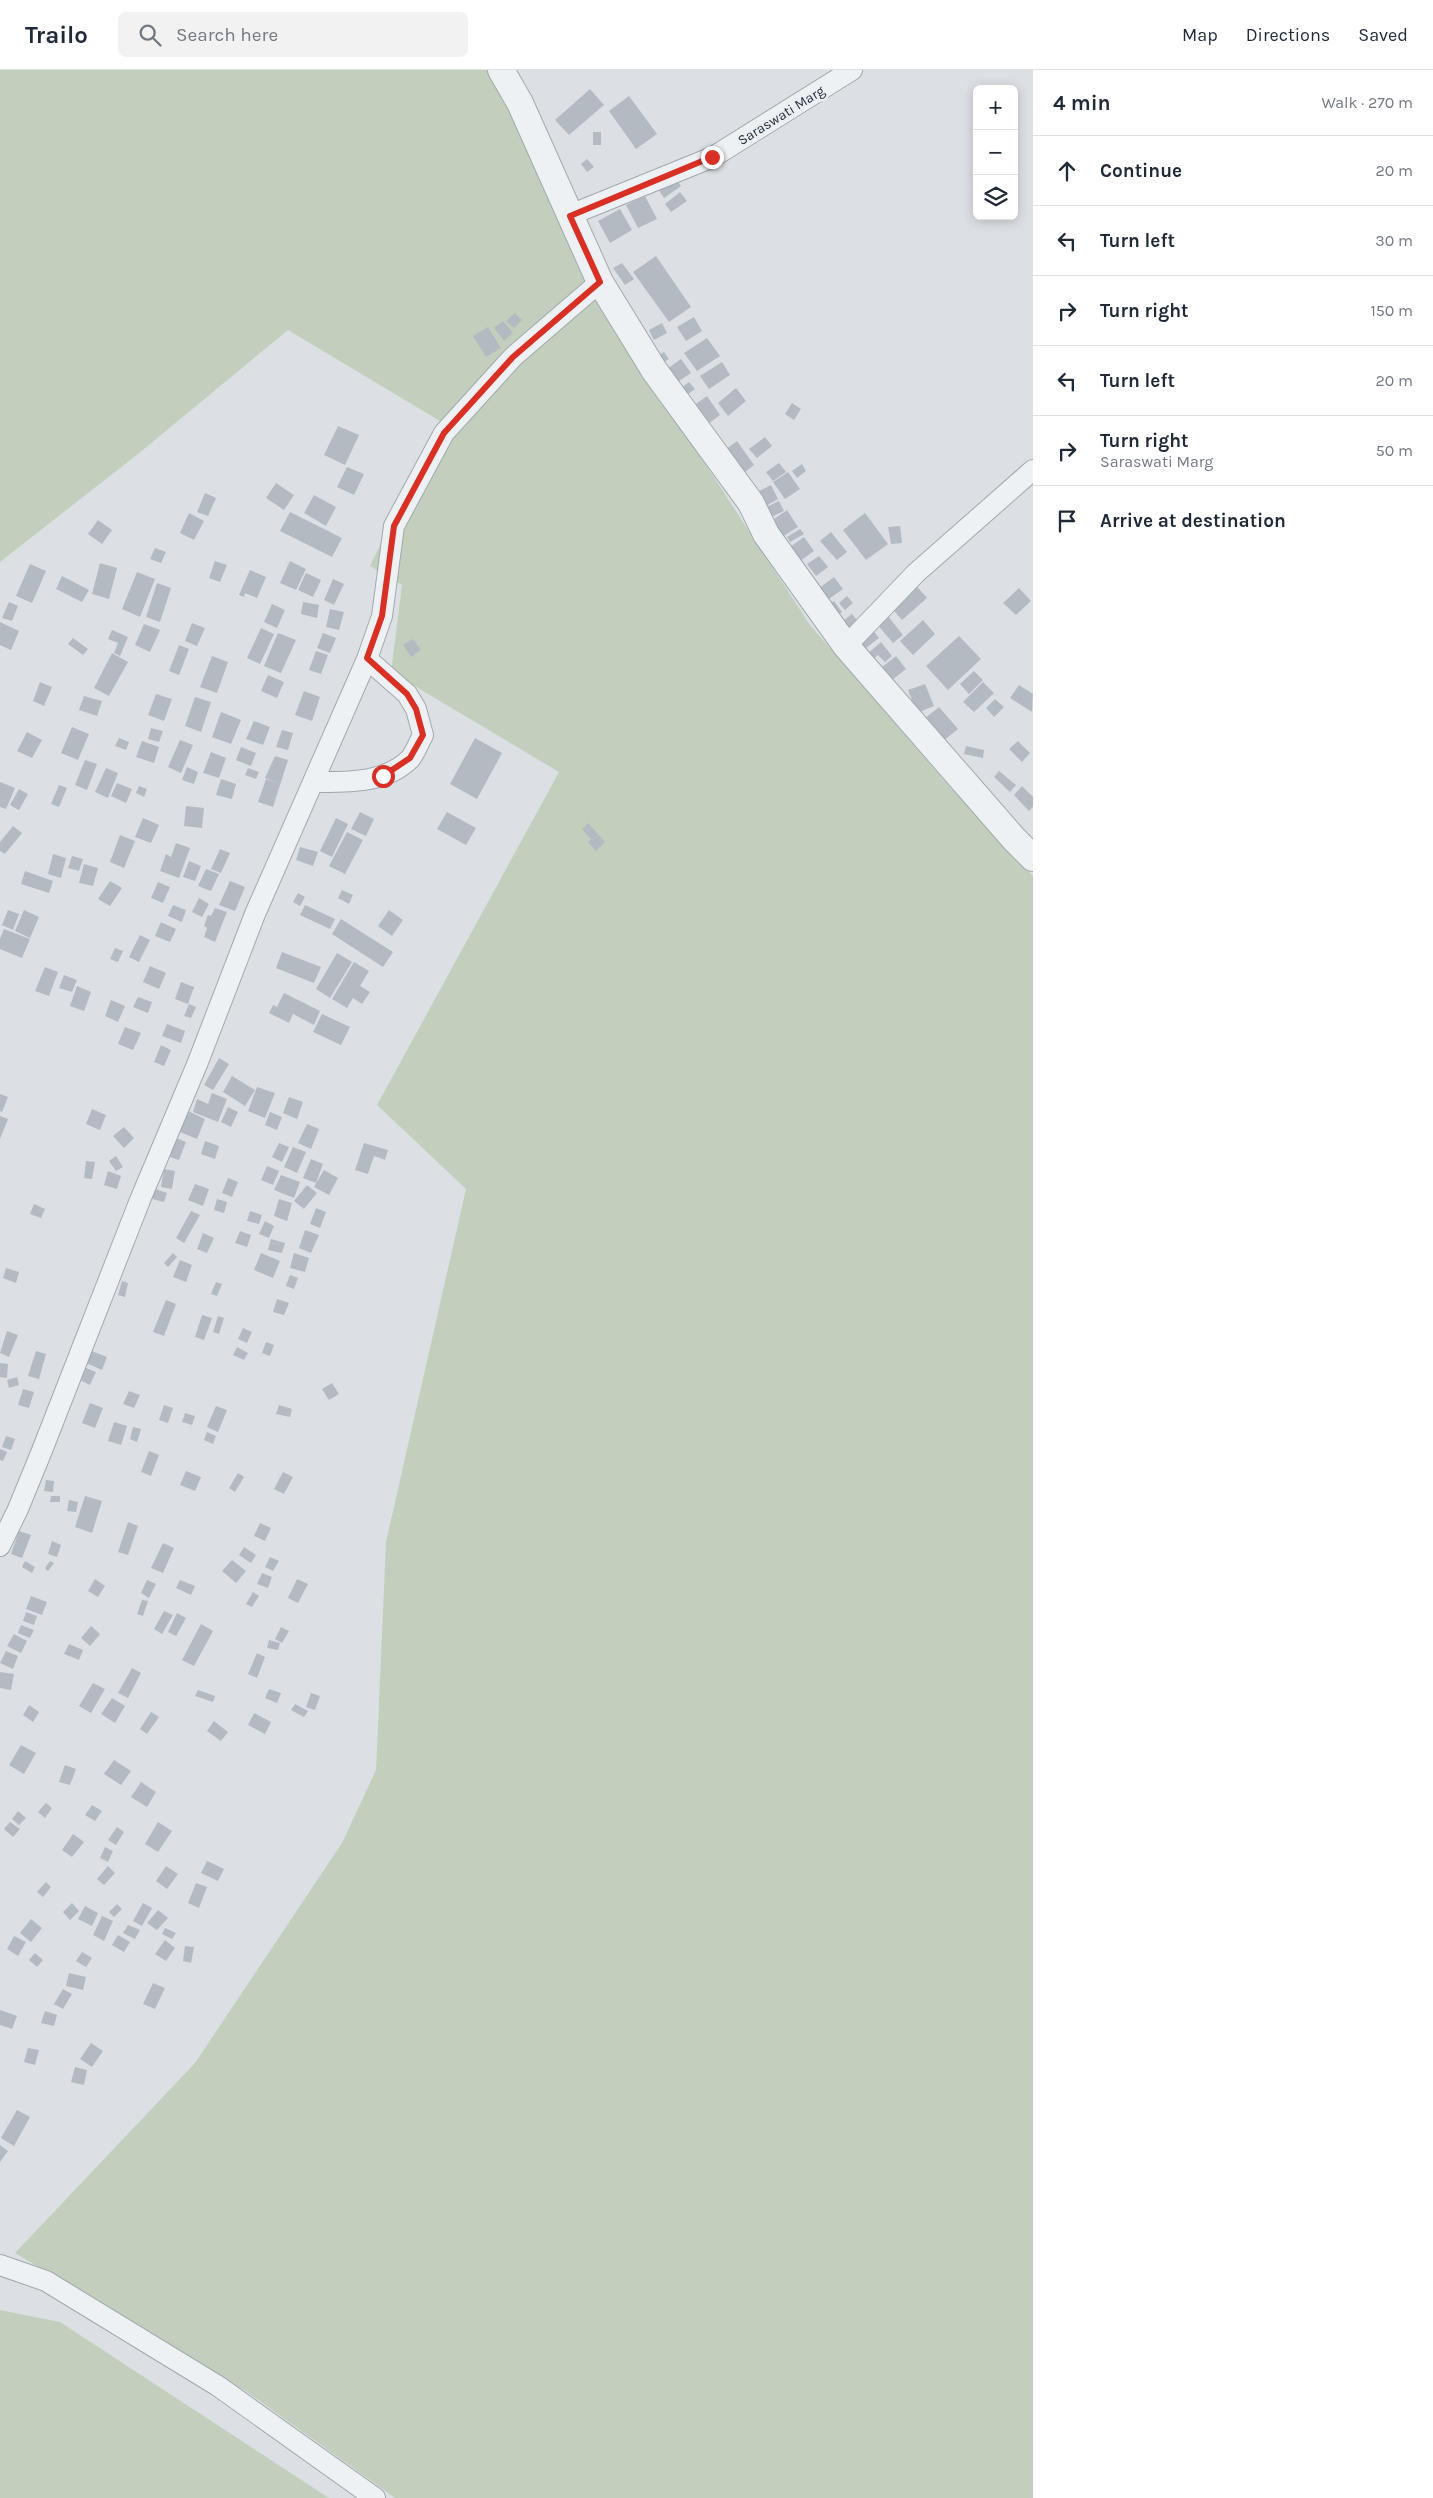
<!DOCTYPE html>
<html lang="en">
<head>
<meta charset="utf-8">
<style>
  body { margin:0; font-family:Karla,sans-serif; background:#f2f2f3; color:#1f2937 }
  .controls { position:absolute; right:15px; top:15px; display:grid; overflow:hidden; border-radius:8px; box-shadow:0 2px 12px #0003 }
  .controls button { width:45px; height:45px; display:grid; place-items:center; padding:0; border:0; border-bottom:1px solid #e0e1e3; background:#fff; color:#1f2937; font:25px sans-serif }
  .stop { position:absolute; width:15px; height:15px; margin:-11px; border:4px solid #d93025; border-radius:50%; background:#fff }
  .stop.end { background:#d93025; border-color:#fff; box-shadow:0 1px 5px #0008 }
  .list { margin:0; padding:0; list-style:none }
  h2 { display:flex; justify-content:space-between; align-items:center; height:65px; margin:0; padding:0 20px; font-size:21px }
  h2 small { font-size:16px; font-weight:400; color:#747a83 }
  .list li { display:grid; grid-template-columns:32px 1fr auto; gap:15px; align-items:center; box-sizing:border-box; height:70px; padding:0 20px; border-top:1px solid #e0e1e3 }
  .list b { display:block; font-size:19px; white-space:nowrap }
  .list p { margin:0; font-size:16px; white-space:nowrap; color:#747a83 }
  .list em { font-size:16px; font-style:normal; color:#747a83 }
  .icon { flex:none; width:28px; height:28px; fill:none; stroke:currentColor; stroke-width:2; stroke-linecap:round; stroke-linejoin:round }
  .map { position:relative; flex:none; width:1033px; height:2428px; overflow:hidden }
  header { display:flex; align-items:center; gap:30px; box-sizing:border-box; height:70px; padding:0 25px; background:#fff; border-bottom:1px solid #e0e1e3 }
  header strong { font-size:24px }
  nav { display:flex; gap:28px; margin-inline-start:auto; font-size:18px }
  .search { width:350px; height:45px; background:#f2f2f3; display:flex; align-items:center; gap:12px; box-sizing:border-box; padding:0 18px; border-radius:8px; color:#747a83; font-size:19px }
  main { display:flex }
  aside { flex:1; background:#fff }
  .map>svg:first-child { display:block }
  .green { fill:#c3cfbd }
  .building { fill:#b3bac2 }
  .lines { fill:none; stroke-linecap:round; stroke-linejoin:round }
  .minor-casing { stroke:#a2a8af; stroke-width:22 }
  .tertiary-casing { stroke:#a2a8af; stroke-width:28 }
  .minor { stroke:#eef1f4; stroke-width:20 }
  .tertiary { stroke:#eef1f4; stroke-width:26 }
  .route { stroke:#d93025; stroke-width:6 }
  .labels { text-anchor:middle; stroke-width:5; stroke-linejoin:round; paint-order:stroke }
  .street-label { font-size:14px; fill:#26303b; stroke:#ebeff3 }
</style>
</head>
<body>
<header>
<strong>Trailo</strong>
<div class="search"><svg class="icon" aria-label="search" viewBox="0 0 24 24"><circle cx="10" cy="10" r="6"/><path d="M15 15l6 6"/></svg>Search here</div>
<nav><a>Map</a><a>Directions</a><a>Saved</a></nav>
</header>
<main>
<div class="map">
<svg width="1033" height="2428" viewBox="0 0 1033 2428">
  <rect width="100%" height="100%" fill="#dce0e5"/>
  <path class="green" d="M0,0H494L680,355L810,555L948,715L1033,806V2428H395L247,2322L15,2183L195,1993L342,1773L376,1700L386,1472L466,1119L377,1035L559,702L391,602L402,515L370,496L440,351L288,260L138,384L0,492Z
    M0,2240L60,2252L329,2428H0Z"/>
  <path class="building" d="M590,19L604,35L569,65L555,50Z
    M629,26L657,64L636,79L609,41Z
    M593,62H601V75H593Z
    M587,89L594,97L587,102L581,94Z
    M673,105L681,116L664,128L656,116Z
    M680,122L687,131L671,142L665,134Z
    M645,126L657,149L638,158L626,135Z
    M620,139L632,160L610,173L598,151Z
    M656,186L691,237L669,252L633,202Z
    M622,193L634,209L625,215L613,198Z
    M515,243L522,250L514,258L506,251Z
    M694,247L702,261L686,271L677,257Z
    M503,251L513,263L504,271L494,258Z
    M662,253L667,263L654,270L649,260Z
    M488,257L501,278L486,287L473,266Z
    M707,268L720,286L697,301L684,283Z
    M664,282L669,289L664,292L659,285Z
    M681,289L691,303L676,313L667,299Z
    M722,292L730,305L709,319L700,306Z
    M689,312L695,319L687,325L681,318Z
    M736,318L746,331L728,346L718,333Z
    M707,326L720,345L707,355L693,336Z
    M792,333L801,339L794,350L785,344Z
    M338,356L359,365L345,395L324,385Z
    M765,367L772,376L757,388L749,379Z
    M737,371L754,395L739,407L721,383Z
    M779,393L786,402L773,411L766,402Z
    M802,394L806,401L797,408L792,401Z
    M347,397L364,404L354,425L337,417Z
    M788,402L800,419L785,429L773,412Z
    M276,413L294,425L284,440L266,428Z
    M771,415L778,429L762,438L755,423Z
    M205,423L216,428L208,446L197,442Z
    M314,425L336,437L326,456L304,443Z
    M779,431L784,441L769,448L764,438Z
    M787,440L798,457L777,470L767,454Z
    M290,442L342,468L332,487L280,461Z
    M189,443L204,451L194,470L180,463Z
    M865,443L888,474L866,490L843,460Z
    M98,450L112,460L102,474L88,464Z
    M900,456L902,473L891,474L888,457Z
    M800,459L804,464L790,472L787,467Z
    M831,462L847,482L837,490L820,471Z
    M804,467L814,481L796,494L786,480Z
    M155,478L166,482L161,493L150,489Z
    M819,486L828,497L816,506L807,494Z
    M215,491L227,495L220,512L209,508Z
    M290,491L306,499L296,520L280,513Z
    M100,493L117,498L109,529L92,524Z
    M30,494L46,501L32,533L16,526Z
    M250,500L266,507L257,528L245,523L244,527L239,525Z
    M137,502L155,509L140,547L122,539Z
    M306,503L321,510L313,527L298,520Z
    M62,506L89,520L82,532L56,519Z
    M834,507L843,519L826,531L818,519Z
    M333,509L344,514L334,535L324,530Z
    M157,513L171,518L160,552L146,547Z
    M914,513L927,528L902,550L889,535Z
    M1019,518L1031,531L1016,545L1003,533Z
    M847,526L853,533L845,540L839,533Z
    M834,531L842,542L834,548L825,537Z
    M9,532L18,536L12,551L2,548Z
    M303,532L319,535L317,548L301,544Z
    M272,534L285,540L277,558L264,552Z
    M330,539L344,542L339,560L326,557Z
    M852,544L862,556L849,567L839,554Z
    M887,545L903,565L893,573L876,553Z
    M923,550L935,564L913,585L900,571Z
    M0,552L19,561L11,580L0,575Z
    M192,553L205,558L197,576L185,571Z
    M144,554L160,560L150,582L135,575Z
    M261,558L274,564L260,594L247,588Z
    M872,559L879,568L862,581L855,573Z
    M112,560L128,567L120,586L114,583L118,573L108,569Z
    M278,563L296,570L281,603L264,596Z
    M323,563L336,568L330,583L317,578Z
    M959,566L981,589L948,620L926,596Z
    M73,568L88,579L83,585L68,574Z
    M413,569L421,580L411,587L403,575Z
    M881,572L892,586L885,592L878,585L870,592L865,586Z
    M179,575L189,579L179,605L169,601Z
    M316,581L328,585L321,604L309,600Z
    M112,583L128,592L109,626L94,618Z
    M212,586L228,592L217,623L200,617Z
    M896,586L906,599L886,615L876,602Z
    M974,601L983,610L969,624L960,614Z
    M268,605L284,612L277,628L261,621Z
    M40,612L52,617L44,636L33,631Z
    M983,612L994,623L974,642L963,632Z
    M925,614L934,636L917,643L908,620Z
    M1019,615L1033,624L1032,642L1010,628Z
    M304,621L320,627L312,651L295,645Z
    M156,624L172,629L164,651L148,645Z
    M84,626L102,631L97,646L79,640Z
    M195,627L211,632L201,662L185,656Z
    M995,629L1004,637L994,647L986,638Z
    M939,637L958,659L942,672L923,650Z
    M221,642L241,650L231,674L212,667Z
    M254,651L270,657L263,675L246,669Z
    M72,657L89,664L78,690L61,683Z
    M151,658L163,661L159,672L148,669Z
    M282,660L293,663L288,680L276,677Z
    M27,662L42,670L32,688L17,681Z
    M119,668L129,672L126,680L115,676Z
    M475,668L502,683L477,729L450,714Z
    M180,670L193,675L181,703L168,697Z
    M142,671L159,677L154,693L136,687Z
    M1018,671L1030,683L1022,692L1009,679Z
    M966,676L984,680L983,688L964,684Z
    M241,677L256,683L251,696L236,690Z
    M211,682L226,688L219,708L203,703Z
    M275,686L288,690L273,737L258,732L266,709L278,713L265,708Z
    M85,690L97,694L87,720L75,715Z
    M187,697L198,702L194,714L182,710Z
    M106,698L118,703L108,728L95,722Z
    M248,698L259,702L256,709L245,705Z
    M999,701L1016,715L1010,722L994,707Z
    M221,709L236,714L232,729L216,725Z
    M0,712L15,718L6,739L0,737Z
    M117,713L132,719L126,733L111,726Z
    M59,715L67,718L59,737L51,734Z
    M139,716L147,719L144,727L136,723Z
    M1022,716L1033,727V737L1029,741L1014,725Z
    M19,719L28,724L19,740L10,735Z
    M186,736L204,738L202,758L184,756Z
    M360,742L374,749L366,766L351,759Z
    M447,742L476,758L466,775L437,759Z
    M143,748L159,755L151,773L135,767Z
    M336,748L348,754L332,787L320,781Z
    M588,753L605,772L596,781L588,772L591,769L582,759Z
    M13,756L22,763L5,784L0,781V772Z
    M347,762L363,770L345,804L329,796Z
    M120,765L135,771L124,798L110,792Z
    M176,773L190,778L179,808L160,801L166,784L171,787Z
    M300,777L318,782L313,796L296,790Z
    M220,779L230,783L221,803L211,799Z
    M53,784L66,788L61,808L48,804Z
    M72,786L83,789L79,801L68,798Z
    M189,791L201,796L195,811L183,807Z
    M84,794L98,798L93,816L79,813Z
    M206,799L219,804L211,821L198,816Z
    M25,801L53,811L49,823L21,814Z
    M110,811L122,818L110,836L98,829Z
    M230,811L245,817L235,841L219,835Z
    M158,812L170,817L163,833L151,828Z
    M342,820L353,825L349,834L338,828Z
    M298,823L305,827L300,836L293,832Z
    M199,828L209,834L202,847L192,842Z
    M173,835L186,840L182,852L168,846Z
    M305,835L335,849L330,859L300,845Z
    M215,838L227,842L215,872L204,867L207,858L204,856L208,845L211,846Z
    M8,840L19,844L13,860L2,855Z
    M24,840L39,847L30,868L15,861Z
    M389,840L403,850L392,866L378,856Z
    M341,849L393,882L383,897L332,864Z
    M161,852L176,859L170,872L155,866Z
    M4,859L30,869L22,888L0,879V869Z
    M140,865L150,870L139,892L129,887Z
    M115,878L123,881L118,892L110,889Z
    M282,882L321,897L314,913L276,898Z
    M337,883L352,892L330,928L316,919Z
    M354,892L369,901L360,916L370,922L362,934L353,928L347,938L332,929Z
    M150,896L166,903L159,919L143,912Z
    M45,897L58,902L49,926L35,921Z
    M64,905L77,910L72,922L59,918Z
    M181,912L194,917L188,934L175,929Z
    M77,916L91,922L84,941L70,936Z
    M284,923L320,941L314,955L293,944L289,953L269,943L273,935L277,937Z
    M138,927L152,932L148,943L133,937Z
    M111,930L125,936L118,952L105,946Z
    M189,934L196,937L191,948L184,946Z
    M322,944L350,957L341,975L313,962Z
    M167,954L185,961L181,973L162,966Z
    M125,957L141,963L133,980L118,974Z
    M161,975L171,980L164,996L154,992Z
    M219,988L229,994L213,1020L204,1015Z
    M232,1006L255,1020L245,1036L223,1022Z
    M257,1017L275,1023L265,1048L248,1041Z
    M212,1023L227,1029L218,1052L193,1042L197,1029L208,1034Z
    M0,1024L8,1027L2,1042L0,1041Z
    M289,1027L303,1032L297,1049L283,1043Z
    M228,1037L238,1042L231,1057L221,1052Z
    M92,1039L106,1045L100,1060L86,1054Z
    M188,1041L205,1049L197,1069L180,1062Z
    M270,1042L282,1047L277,1060L265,1055Z
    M0,1046L8,1049L0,1069Z
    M307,1054L319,1059L311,1079L298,1073Z
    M124,1057L134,1068L124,1078L113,1066Z
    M174,1067L186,1072L179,1090L167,1086Z
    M205,1071L219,1076L215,1089L201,1084Z
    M279,1073L289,1077L282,1092L272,1087Z
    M364,1073L388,1080L385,1090L374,1086L368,1104L355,1100Z
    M293,1077L306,1082L297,1103L284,1097Z
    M116,1086L123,1097L116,1101L109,1091Z
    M311,1089L323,1094L316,1113L303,1108Z
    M86,1091L95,1092L92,1109L84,1108Z
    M267,1096L279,1101L273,1115L261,1110Z
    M164,1099L175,1101L172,1119L161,1117Z
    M324,1100L338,1108L329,1125L314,1117Z
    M108,1101L121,1106L117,1119L104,1115Z
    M281,1105L300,1112L294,1128L274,1120Z
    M228,1108L238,1112L232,1127L222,1123Z
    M195,1114L209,1119L203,1136L188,1130Z
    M307,1115L317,1123L304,1139L294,1131Z
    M155,1119L167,1123L164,1132L152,1129Z
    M217,1129L227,1132L224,1143L214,1140Z
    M279,1129L292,1133L287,1151L274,1146Z
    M34,1134L45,1139L41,1148L30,1144Z
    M316,1138L326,1142L320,1158L310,1154Z
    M191,1141L200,1145L184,1173L176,1168Z
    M250,1141L262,1145L259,1154L247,1151Z
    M265,1151L274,1156L269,1168L259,1164Z
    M305,1160L319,1165L311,1183L299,1178Z
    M240,1161L251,1165L247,1177L235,1173Z
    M203,1163L214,1168L207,1183L197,1179Z
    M271,1169L285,1173L282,1183L268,1180Z
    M173,1183L177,1187L168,1197L164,1193Z
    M261,1183L280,1191L273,1208L254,1200Z
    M294,1183L309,1188L305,1202L290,1198Z
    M180,1190L192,1195L186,1212L173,1207Z
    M6,1198L19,1202L16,1213L3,1208Z
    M290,1205L298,1208L294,1219L286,1216Z
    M122,1211L128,1213L125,1227L118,1225Z
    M216,1212L222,1214L217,1226L211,1224Z
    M277,1229L289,1233L284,1245L273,1242Z
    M166,1230L176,1234L164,1266L153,1262Z
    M202,1245L212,1248L204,1270L195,1267Z
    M218,1246L224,1248L219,1264L213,1262Z
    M243,1258L252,1262L247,1273L238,1269Z
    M7,1261L18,1265L9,1287L0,1283Z
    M266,1272L274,1275L270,1286L262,1283Z
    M237,1277L248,1283L244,1290L233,1285Z
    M89,1280L107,1287L102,1300L84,1292Z
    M36,1281L46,1284L39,1309L28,1306Z
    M0,1293L8,1294L7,1308L0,1307Z
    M86,1298L96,1302L90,1315L80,1310Z
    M17,1307L19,1315L9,1318L7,1310Z
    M332,1313L339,1324L329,1330L322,1319Z
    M23,1319L34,1322L29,1338L18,1335Z
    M129,1321L140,1325L134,1338L123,1334Z
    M90,1333L103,1338L95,1358L82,1353Z
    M164,1335L173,1338L168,1353L159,1350Z
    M279,1335L292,1339L290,1347L276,1344Z
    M216,1336L227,1340L218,1362L207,1357Z
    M185,1343L195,1346L192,1355L182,1352Z
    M114,1352L127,1356L121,1375L108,1371Z
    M133,1357L141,1359L137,1372L130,1369Z
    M207,1362L216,1366L213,1374L204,1370Z
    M6,1366L15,1369L11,1380L2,1377Z
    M0,1379L7,1382L3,1391L0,1390Z
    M149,1381L159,1385L151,1406L141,1402Z
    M186,1401L201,1407L195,1421L180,1415Z
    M283,1402L293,1407L284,1424L274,1419Z
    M238,1403L244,1407L235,1422L229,1418Z
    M46,1410L54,1411L53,1422L44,1421Z
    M51,1426H60V1432H50Z
    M85,1426L102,1431L92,1463L75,1457Z
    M69,1430L78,1432L76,1442L67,1441Z
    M128,1452L138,1456L128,1485L118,1482Z
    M260,1453L271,1458L265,1471L254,1466Z
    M19,1461L31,1465L22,1488L11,1484Z
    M52,1471L61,1475L57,1487L48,1484Z
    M163,1473L174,1478L163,1503L151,1498Z
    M244,1477L256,1485L251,1493L239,1485Z
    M270,1487L279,1491L273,1501L265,1497Z
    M232,1490L246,1501L236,1513L222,1501Z
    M25,1491L35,1497L32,1503L22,1497Z
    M50,1491L54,1493L48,1501L45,1498Z
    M262,1503L272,1507L268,1518L257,1514Z
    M95,1509L105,1516L98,1527L88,1521Z
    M297,1509L308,1514L298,1533L288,1528Z
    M147,1510L156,1514L149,1528L141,1523Z
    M180,1510L195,1516L191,1525L176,1518Z
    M253,1522L259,1526L252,1537L246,1534Z
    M31,1526L47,1532L42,1545L26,1539Z
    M142,1530L148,1531L143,1546L137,1544Z
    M164,1541L173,1545L162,1564L154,1559Z
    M26,1542L37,1546L34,1555L23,1551Z
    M177,1543L186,1548L176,1566L168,1562Z
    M201,1554L213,1561L194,1596L182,1590Z
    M21,1555L34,1560L30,1568L18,1563Z
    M91,1556L100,1564L90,1576L81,1568Z
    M281,1557L289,1561L282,1573L275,1569Z
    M14,1564L27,1571L21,1583L7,1576Z
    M269,1570L280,1573L278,1580L267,1578Z
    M69,1574L83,1580L79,1590L64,1584Z
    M6,1581L18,1586L13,1599L0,1593Z
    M257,1583L265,1587L257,1608L248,1604Z
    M132,1598L141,1603L128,1628L118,1623Z
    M0,1602L14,1604L11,1620L0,1618Z
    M93,1613L105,1619L91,1643L79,1636Z
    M269,1619L281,1623L277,1633L265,1628Z
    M198,1620L215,1626L213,1632L195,1626Z
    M311,1623L320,1626L315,1640L306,1637Z
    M112,1628L125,1636L115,1653L101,1644Z
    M295,1634L308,1641L304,1647L291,1640Z
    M29,1635L39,1642L33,1652L23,1645Z
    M151,1642L159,1647L147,1664L140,1659Z
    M254,1643L271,1652L265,1664L248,1655Z
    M214,1651L228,1662L221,1671L207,1661Z
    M21,1675L36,1683L24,1704L9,1695Z
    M114,1690L131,1701L121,1715L104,1704Z
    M65,1695L76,1699L70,1715L59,1712Z
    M141,1712L156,1722L147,1737L131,1727Z
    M46,1733L52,1738L45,1748L38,1742Z
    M92,1735L102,1741L95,1751L85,1745Z
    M18,1741L26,1748L19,1755L12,1749Z
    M10,1752L20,1759L13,1767L4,1759Z
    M158,1752L172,1761L158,1782L145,1774Z
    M117,1757L124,1762L116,1775L108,1770Z
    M73,1764L84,1772L72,1787L62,1780Z
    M105,1777L113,1781L108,1792L100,1788Z
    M207,1791L224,1799L218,1811L201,1803Z
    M108,1796L115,1803L104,1815L97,1809Z
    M166,1796L178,1804L167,1819L156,1811Z
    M46,1812L51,1817L43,1827L37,1822Z
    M196,1813L207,1817L199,1838L188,1833Z
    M72,1833L79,1841L70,1850L63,1842Z
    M143,1833L152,1838L142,1856L133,1851Z
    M117,1834L122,1839L114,1847L109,1842Z
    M85,1836L98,1843L92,1856L78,1849Z
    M158,1840L168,1848L157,1860L147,1853Z
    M102,1846L113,1851L104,1871L93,1865Z
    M31,1849L42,1858L31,1872L20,1863Z
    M128,1855L140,1860L135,1869L123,1863Z
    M165,1858L176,1863L172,1869L162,1864Z
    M118,1865L130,1872L124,1882L112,1875Z
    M14,1866L26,1872L18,1886L7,1879Z
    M165,1870L175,1878L166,1891L155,1884Z
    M185,1876L194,1877L191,1893L183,1891Z
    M82,1882L92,1888L86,1897L76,1891Z
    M35,1883L43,1890L37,1897L29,1890Z
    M69,1903L86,1907L83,1920L66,1916Z
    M153,1913L165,1918L155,1939L143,1934Z
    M63,1919L72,1924L63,1939L54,1934Z
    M0,1940L17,1946L12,1959L0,1955Z
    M45,1941L57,1945L54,1956L41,1953Z
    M91,1973L103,1981L92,1997L80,1989Z
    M28,1978L39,1980L35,1995L24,1992Z
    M75,1997L87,2000L84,2015L71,2012Z
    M17,2040L30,2047L14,2076L1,2068Z
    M0,2075L8,2081L0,2092Z"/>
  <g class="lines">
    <g class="minor-casing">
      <path id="minor" d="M570,145L713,87L852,0
        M846,576L916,503L1033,400
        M314,712C347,712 384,714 410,689C415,683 419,672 423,665L416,639L407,624L367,589
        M0,1476L18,1439L41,1383L140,1130L198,992L255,844L367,589L382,546L394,456L444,363L513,287L600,212
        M0,2195L46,2211L218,2316L375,2428"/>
    </g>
    <g class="tertiary-casing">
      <path id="tertiary" d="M501,0L520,33L600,212L654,300L751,433L766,464L846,576L1014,769L1033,788"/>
    </g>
    <use href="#minor" class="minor"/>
    <use href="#tertiary" class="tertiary"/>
  </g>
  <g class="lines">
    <path class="route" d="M383,706L410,688L423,665L416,639L407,624L367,588L382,546L394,456L444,363L513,287L600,212L570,146L712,87"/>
  </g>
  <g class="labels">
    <g class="street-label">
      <text transform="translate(781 45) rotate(-32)" y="5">Saraswati Marg</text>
    </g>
  </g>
</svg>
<div class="controls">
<button>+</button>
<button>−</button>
<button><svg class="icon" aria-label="layers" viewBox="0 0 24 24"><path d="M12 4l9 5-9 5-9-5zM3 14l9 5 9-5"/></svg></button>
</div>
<div class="stop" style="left:383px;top:706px"></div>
<div class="stop end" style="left:712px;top:87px"></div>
</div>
<aside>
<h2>4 min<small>Walk · 270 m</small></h2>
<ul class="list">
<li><svg class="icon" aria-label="ahead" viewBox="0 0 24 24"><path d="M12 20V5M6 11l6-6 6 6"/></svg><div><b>Continue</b></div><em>20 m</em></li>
<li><svg class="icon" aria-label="left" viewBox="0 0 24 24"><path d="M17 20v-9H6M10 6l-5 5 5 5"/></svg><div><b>Turn left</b></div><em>30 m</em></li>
<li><svg class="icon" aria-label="right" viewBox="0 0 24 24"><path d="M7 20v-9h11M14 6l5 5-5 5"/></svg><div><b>Turn right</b></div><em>150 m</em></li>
<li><svg class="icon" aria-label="left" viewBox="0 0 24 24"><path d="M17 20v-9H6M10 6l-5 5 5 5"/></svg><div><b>Turn left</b></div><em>20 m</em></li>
<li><svg class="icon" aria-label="right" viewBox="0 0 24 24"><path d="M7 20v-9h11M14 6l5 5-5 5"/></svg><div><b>Turn right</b><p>Saraswati Marg</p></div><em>50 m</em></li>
<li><svg class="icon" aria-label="arrive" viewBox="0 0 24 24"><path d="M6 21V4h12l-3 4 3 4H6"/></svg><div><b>Arrive at destination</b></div></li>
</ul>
</aside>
</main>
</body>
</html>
